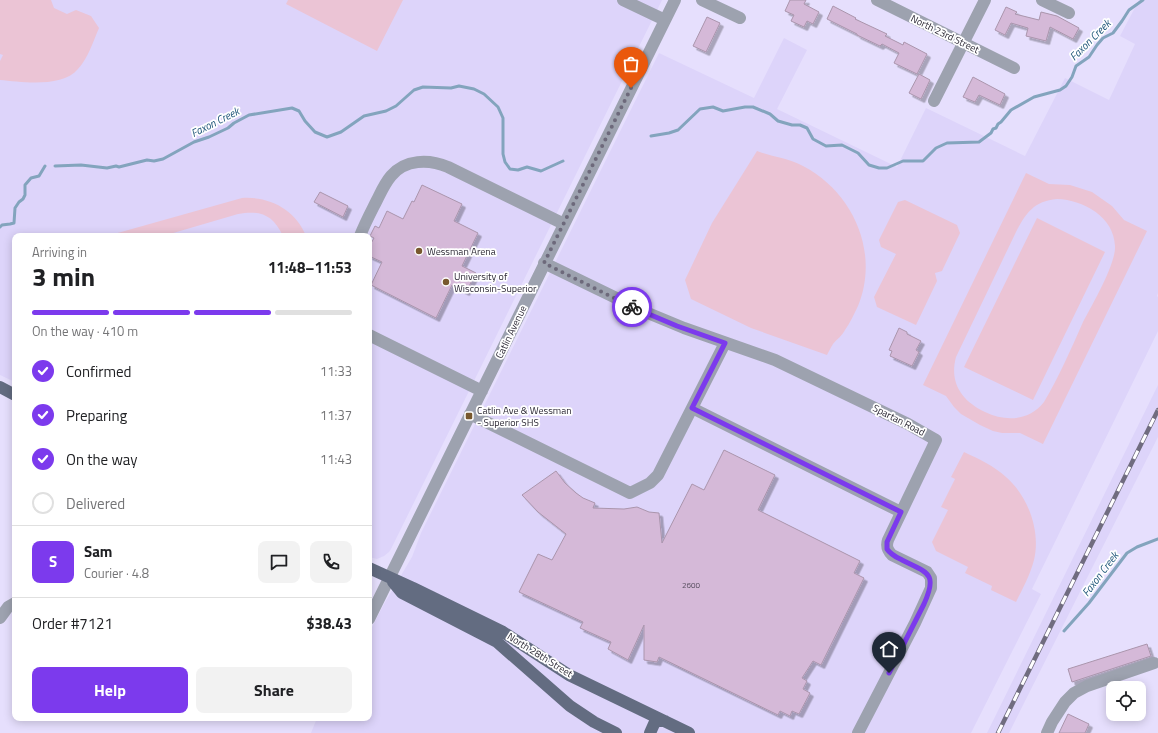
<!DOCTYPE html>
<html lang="en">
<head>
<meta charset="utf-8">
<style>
  body { margin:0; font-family:"Titillium Web",sans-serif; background:#f2f2f2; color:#202124; height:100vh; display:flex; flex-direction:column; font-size:15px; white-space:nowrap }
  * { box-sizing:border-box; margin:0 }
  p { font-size:13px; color:#757577 }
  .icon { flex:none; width:22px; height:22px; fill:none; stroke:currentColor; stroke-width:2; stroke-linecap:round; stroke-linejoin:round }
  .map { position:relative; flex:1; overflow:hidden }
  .drawer { position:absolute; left:12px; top:233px; width:360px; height:488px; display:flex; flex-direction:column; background:#fff; border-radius:8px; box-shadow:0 2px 10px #0003 }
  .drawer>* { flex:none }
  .controls { position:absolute; left:1106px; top:681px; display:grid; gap:8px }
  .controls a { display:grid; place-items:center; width:40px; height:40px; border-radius:8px; background:#fff; box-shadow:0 2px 10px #0003; font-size:20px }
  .pin { position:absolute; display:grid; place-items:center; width:34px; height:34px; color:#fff; margin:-41px -17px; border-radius:50% 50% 50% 0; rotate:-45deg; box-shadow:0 0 4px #0007 }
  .pin .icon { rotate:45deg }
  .courier { position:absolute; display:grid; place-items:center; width:40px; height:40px; margin:-20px; border:3px solid #7c3aed; border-radius:50%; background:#fff; color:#222; box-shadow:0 1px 5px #0007 }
  .head em { font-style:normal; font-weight:700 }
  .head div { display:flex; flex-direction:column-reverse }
  .head { display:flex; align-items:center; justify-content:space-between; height:68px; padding:0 20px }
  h1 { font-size:26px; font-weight:700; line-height:30px }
  .bar { display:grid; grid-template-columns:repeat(4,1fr); gap:6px 4px; align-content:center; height:48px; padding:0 20px }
  .bar i { height:5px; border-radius:3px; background:#e0e0e0 }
  .bar .on { background:#7c3aed }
  .bar p { grid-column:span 4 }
  .line { display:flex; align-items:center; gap:10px; padding:0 20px; border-top:1px solid #e0e0e0 }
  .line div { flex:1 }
  .round { display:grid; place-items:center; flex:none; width:42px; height:42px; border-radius:8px; background:#f2f2f2 }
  ol { padding:0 20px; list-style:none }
  li { display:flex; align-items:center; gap:12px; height:44px }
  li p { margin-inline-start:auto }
  li .icon { padding:4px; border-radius:50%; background:#7c3aed; color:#fff; stroke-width:4 }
  li:last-child { color:#757577 }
  li i { width:22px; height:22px; border:2px solid #e0e0e0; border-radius:50% }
  .cta { display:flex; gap:8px; margin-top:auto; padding:8px 20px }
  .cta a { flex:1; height:46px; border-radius:8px; background:#7c3aed; color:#fff; font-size:16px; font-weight:700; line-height:46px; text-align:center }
  .cta a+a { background:#f2f2f2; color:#202124 }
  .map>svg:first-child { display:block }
  .built { fill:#ddd4fa }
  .green { fill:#ebc4d5; fill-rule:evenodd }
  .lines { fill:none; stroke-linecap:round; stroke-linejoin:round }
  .stream { stroke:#83a4bd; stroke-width:3 }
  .building { fill:#d5b9d8; stroke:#aa95ac; filter:url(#shadow) }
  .minor { stroke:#9da2af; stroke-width:12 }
  .major { stroke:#636c81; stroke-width:12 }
  .rail-casing { stroke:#706c7f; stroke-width:4.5 }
  .rail { stroke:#fff; stroke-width:3; stroke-dasharray:9; stroke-linecap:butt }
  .done { stroke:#6d697b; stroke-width:4; stroke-dasharray:0 7.2 }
  .route { stroke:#7c3aed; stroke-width:5 }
  .poi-dot { fill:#78582e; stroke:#fff; stroke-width:1.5 }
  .labels { text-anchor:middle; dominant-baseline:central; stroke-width:3.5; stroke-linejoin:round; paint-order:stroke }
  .number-label { font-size:8px; fill:#564d5e }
  .street-label { font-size:10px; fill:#2c2935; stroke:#fff }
  .poi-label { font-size:10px; fill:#2c2935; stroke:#fff; text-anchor:start }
  .water-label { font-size:11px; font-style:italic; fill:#1e5579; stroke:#fff }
</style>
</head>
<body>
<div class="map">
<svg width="1158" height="733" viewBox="0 0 1158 733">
  <defs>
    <filter id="shadow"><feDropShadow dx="3.5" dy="3.5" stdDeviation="0" flood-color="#0004"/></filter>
  </defs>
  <rect width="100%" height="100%" fill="#e6dffd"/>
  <!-- built -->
  <path class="built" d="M0,0H662L391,549L389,552L384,556L377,559L369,557V236H15V382L0,375Z
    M1139,0H1158V293L1157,296L1158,297V331L1032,589L1041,594L971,733H311L317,718H369V633L384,604L412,557L421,533L659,53L754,98L784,38L807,50L777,109L897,167L926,108L1025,156L1065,78L1109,100L1135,44L1120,36Z
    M1158,385V437L1009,733H987Z"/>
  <!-- green -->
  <path class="green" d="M0,0H51L54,8L67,14L76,10L91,16L99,28C93,42 88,58 78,69C62,88 22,82 0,80V61L3,55L0,54Z
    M288,0H403L377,51L286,4Z
    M757,151C772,157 788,158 803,166C853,192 880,252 858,306C854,314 850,323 845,330C842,336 837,339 833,344C831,347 829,351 827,355L751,328L691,299L685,280L712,223Z
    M1026,173L1049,184L1070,185L1092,192L1112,206L1124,220L1147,231L1043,444L1020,433H1002L993,431L980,425L961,414L954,407L946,396L923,385ZM1057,199C1084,200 1114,217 1115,246C1116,264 1092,305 1083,322C1071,349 1059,377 1044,402C1029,421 1006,422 985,412C962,401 949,383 956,357L1016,232C1026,213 1034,201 1057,199Z
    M242,198C270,196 296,210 306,236H283C273,215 261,210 238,214L163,236H107Z
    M905,200L957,225L960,233L942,271L935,273L937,281L916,325L877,307L874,297L896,254L881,247L879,240L898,202Z
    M1037,218L1105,252L1033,400L964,367Z
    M964,452C979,459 994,466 1006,477C1028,496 1041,531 1034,560C1030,575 1023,588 1016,602L991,590L992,586L965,573L968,567L936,551L932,542L948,510L941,507L955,479L951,477Z"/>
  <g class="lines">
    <!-- stream -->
    <path class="stream" d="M651,136L669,133L678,130L700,109L713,107L723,111L745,107H753L770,114L778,121L792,125H800L807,128L813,139L826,146L842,145L858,153L869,165L879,168H887L903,161H923L936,148L947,143L979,142L991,133L993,129L996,128L998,124L1001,122L1011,110L1034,97L1060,90L1066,86L1072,77L1076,66L1089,57L1097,45L1103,38L1113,33L1122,21L1129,10L1143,0
      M55,166L81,165L107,168L116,166L119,167L147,160L154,161L163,159L194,142L209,137L228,128L234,123L249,115L292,108L299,111L305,121L315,132L327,137L341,132L364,116L386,111L396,106L414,90L423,87L451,88L459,86L474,89L484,94L498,107L503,118V154L505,162L510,169L518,170L527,167L541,171L563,161
      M0,227L2,225L10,224L14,223L15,208L19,202L23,199L25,195V185L31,178L39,176L45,166
      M1064,631L1089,603L1127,553L1137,547L1158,539"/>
  </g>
  <!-- building -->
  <path class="building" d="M790,0H806L804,4L819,12L813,24L807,21L804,27L791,21L794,15L785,11Z
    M833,6L856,18L855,19L887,34L885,36L903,45L904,42L927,54L917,74L894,63L899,53L882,44L880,46L857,35V34L827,19Z
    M1006,7L1017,12L1015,14L1039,20L1041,12L1057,16L1079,28L1073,39L1050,27L1046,41L1026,36L1028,28L1011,23L1005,35L995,30Z
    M707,17L720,23L706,52L693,46Z
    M919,74L930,80L921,99L909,93Z
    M973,77L1005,94L1000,105L979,95L975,102L963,97Z
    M422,185L462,204L454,221L478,233L462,266L476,273L466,292L452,285L436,318L371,285L382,262L369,256V247L374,238L370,236L375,226L379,228L387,211L403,219L412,201L414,202Z
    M320,192L348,206L343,217L314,202Z
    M899,328L907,332V334L921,341L916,350L919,352L912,366L890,356L892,351L889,350Z
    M724,450L775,475L758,510L860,561L854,573L864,578L821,665L813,661L802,678L807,681L803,689L810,693L799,714L792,711L790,716L780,711L778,715L659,657L657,662L644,660V625L628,660L608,649L611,642L580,628L583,622L519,592L538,554L552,560L566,534L538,512L522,495L556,471L565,483L576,493L583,498L595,503L593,508L624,509L637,507L649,512L659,513L662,543L692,484L704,490Z
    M1147,644L1151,656L1072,682L1068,669Z
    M1068,714L1089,724L1085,733H1059Z"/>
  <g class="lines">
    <!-- minor -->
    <path class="minor" d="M623,0L665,20
      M702,0L740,18
      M877,0L1014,68
      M1042,0L1069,13
      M934,101L985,0
      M360,236C365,223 371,212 377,200C381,192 385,183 391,176C405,159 429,159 448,167L564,224
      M544,263L643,311L684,328L775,360L908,424L936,440L888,540C886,546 887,550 892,555L927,572L931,578V588L915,623L858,733
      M369,335L482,391
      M692,408L901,512
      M470,414L630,493L650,483L658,475L725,343
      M0,618L8,607L15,603
      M369,619L675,0
      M1047,733L1052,722L1065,702L1074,693L1087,686L1154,663"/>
    <!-- major -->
    <path class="major" d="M0,387L15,395
      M369,568L413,588L503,632L569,675L689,733
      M393,582L402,593L497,642L570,706L594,722L616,733
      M650,733L654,724L657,721H665"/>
    <!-- rail casing -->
    <g class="rail-casing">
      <path id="rail" d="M998,733L1158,410"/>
    </g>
    <!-- rail -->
    <use href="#rail" class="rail"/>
  </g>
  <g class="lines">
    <!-- done -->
    <path class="done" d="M631,88L544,263L632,307"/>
    <!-- route -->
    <path class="route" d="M632,307L677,326L725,343L692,408L901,512L887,542V549C891,555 896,557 902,560C928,573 938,573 924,604L889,673"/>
  </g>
  <!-- markers -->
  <g class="poi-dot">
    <circle cx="419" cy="251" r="4"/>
    <circle cx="446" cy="282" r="4"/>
    <rect x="465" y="412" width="8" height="8" rx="2"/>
  </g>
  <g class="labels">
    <!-- number labels -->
    <g class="number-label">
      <text x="691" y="585">2600</text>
    </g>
    <!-- street labels -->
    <g class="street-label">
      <text transform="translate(945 34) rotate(26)">North 23rd Street</text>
      <text transform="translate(511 332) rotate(-64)">Catlin Avenue</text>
      <text transform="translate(899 420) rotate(27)">Spartan Road</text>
      <text transform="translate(540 655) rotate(32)">North 28th Street</text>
    </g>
    <!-- poi labels -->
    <g class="poi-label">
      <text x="427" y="251">Wessman Arena</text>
      <text x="454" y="276">University of<tspan x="454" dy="12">Wisconsin-Superior</tspan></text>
      <text x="477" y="410">Catlin Ave &amp; Wessman<tspan x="477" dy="12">- Superior SHS</tspan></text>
    </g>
    <!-- water labels -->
    <g class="water-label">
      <text transform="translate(1090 40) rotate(-45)">Faxon Creek</text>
      <text transform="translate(215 122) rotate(-27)">Faxon Creek</text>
      <text transform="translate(1100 574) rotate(-53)">Faxon Creek</text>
    </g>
  </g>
</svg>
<div class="controls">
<a><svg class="icon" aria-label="locate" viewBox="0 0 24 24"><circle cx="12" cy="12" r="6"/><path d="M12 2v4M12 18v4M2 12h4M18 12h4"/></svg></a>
</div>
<div class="pin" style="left:631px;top:88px;background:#ea580c"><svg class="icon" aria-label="bag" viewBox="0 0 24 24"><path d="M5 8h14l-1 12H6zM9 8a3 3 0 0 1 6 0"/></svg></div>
<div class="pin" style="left:889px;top:673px;background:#1f2937"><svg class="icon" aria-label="home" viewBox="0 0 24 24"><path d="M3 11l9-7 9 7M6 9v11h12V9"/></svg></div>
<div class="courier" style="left:632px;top:307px"><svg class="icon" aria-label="bike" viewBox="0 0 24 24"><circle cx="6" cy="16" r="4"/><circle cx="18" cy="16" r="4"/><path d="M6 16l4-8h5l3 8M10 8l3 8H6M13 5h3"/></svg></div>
<section class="drawer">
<div class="head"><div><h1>3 min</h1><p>Arriving in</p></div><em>11:48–11:53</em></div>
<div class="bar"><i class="on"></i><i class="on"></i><i class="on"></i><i></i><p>On the way · 410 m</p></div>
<ol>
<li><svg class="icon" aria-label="check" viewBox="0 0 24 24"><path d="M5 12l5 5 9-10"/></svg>Confirmed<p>11:33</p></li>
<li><svg class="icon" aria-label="check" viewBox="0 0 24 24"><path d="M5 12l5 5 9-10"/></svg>Preparing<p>11:37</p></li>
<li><svg class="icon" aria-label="check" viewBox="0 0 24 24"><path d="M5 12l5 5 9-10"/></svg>On the way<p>11:43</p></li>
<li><i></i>Delivered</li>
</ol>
<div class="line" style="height:72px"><b class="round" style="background:#7c3aed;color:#fff">S</b><div><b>Sam</b><p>Courier · 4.8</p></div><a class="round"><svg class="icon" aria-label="chat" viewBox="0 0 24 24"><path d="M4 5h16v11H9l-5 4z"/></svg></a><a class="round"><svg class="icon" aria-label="phone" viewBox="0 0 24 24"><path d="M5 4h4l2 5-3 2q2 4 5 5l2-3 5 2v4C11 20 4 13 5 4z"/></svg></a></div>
<div class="line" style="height:52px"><div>Order #7121</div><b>$38.43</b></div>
<div class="cta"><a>Help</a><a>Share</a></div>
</section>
</div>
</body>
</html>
